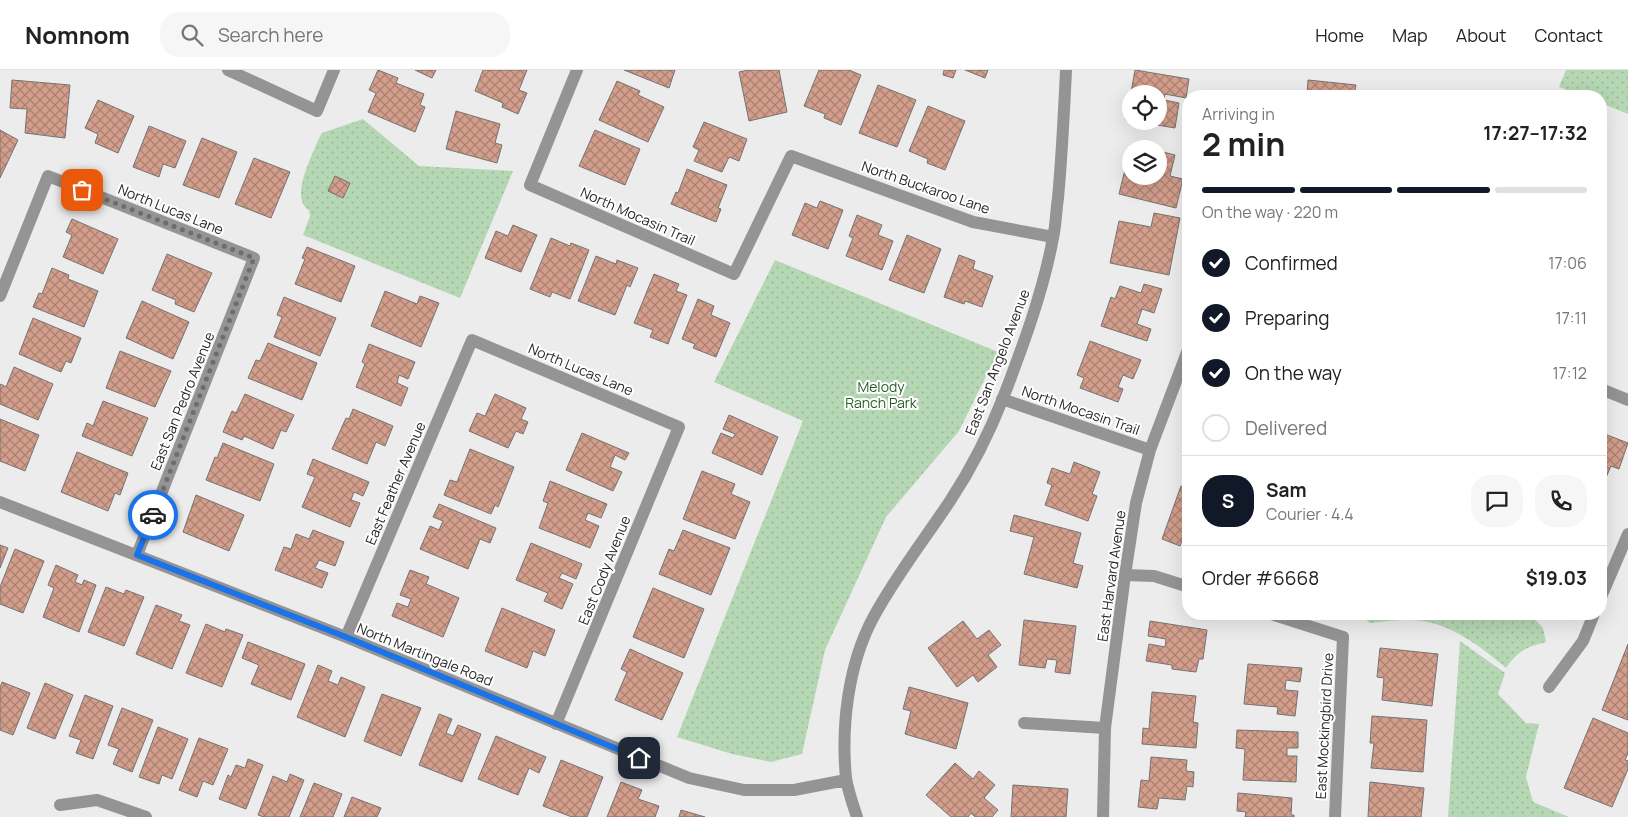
<!DOCTYPE html>
<html lang="en">
<head>
<meta charset="utf-8">
<style>
  body { margin:0; font-family:Manrope,sans-serif; background:#f6f6f6; color:#222; height:100vh; display:flex; flex-direction:column; font-size:19px; white-space:nowrap }
  * { box-sizing:border-box; margin:0 }
  p { font-size:16px; color:#767676 }
  .icon { flex:none; width:28px; height:28px; fill:none; stroke:currentColor; stroke-width:2; stroke-linecap:round; stroke-linejoin:round }
  .map { position:relative; flex:1; overflow:hidden }
  .details { position:absolute; left:1182px; top:20px; width:425px; height:530px; display:flex; flex-direction:column; background:#fff; border-radius:20px; box-shadow:0 5px 20px #0002 }
  .details>* { flex:none }
  .tools { position:absolute; left:1122px; top:15px; display:grid; gap:10px }
  .tools a { display:grid; place-items:center; width:45px; height:45px; border-radius:50%; background:#fff; box-shadow:0 5px 20px #0002; font-size:25px }
  .pin { position:absolute; display:grid; place-items:center; width:42px; height:42px; color:#fff; margin:-21px; border-radius:10px; box-shadow:0 2px 8px #0006 }
  .courier { position:absolute; display:grid; place-items:center; width:50px; height:50px; margin:-25px; border:4px solid #1a73e8; border-radius:50%; background:#fff; color:#222; box-shadow:0 1px 6px #0007 }
  .summary em { font-style:normal; font-weight:700 }
  .summary div { display:flex; flex-direction:column-reverse }
  .summary { display:flex; align-items:center; justify-content:space-between; height:85px; padding:0 20px }
  h1 { font-size:32px; font-weight:700; line-height:38px }
  .bar { display:grid; grid-template-columns:repeat(4,1fr); gap:8px 5px; align-content:center; height:60px; padding:0 20px }
  .bar i { height:6px; border-radius:4px; background:#e0e0e0 }
  .bar .selected { background:#111827 }
  .bar p { grid-column:span 4 }
  .line { display:flex; align-items:center; gap:12px; padding:0 20px; border-top:1px solid #e0e0e0 }
  .line div { flex:1 }
  .round { display:grid; place-items:center; flex:none; width:52px; height:52px; border-radius:20px; background:#f6f6f6 }
  ol { padding:0 20px; list-style:none }
  li { display:flex; align-items:center; gap:15px; height:55px }
  li p { margin-inline-start:auto }
  li .icon { padding:5px; border-radius:50%; background:#111827; color:#fff; stroke-width:4 }
  li:last-child { color:#767676 }
  li i { width:28px; height:28px; border:2px solid #e0e0e0; border-radius:50% }
  header { display:flex; align-items:center; gap:30px; box-sizing:border-box; height:70px; padding:0 25px; background:#fff; border-bottom:1px solid #e0e0e0 }
  header strong { font-size:24px }
  nav { display:flex; gap:28px; margin-inline-start:auto; font-size:18px }
  .search { width:350px; height:45px; background:#f6f6f6; display:flex; align-items:center; gap:12px; box-sizing:border-box; padding:0 18px; border-radius:20px; color:#767676; font-size:19px }
  .map>svg:first-child { display:block }
  .park { fill:url(#park-dots) }
  .building { fill:url(#building-cross-hatch); stroke:#757373 }
  .lines { fill:none; stroke-linecap:round; stroke-linejoin:round }
  .minor { stroke:#959494; stroke-width:12 }
  .done { stroke:#6c6d6d; stroke-width:5; stroke-dasharray:0 9 }
  .route { stroke:#1a73e8; stroke-width:6 }
  .labels { text-anchor:middle; dominant-baseline:central; stroke-width:4; stroke-linejoin:round; paint-order:stroke }
  .street-label { font-size:14px; fill:#272828; stroke:#fff }
  .park-label { font-size:14px; fill:#275b27; stroke:#fff }
</style>
</head>
<body>
<header>
<strong>Nomnom</strong>
<div class="search"><svg class="icon" aria-label="search" viewBox="0 0 24 24"><circle cx="10" cy="10" r="6"/><path d="M15 15l6 6"/></svg>Search here</div>
<nav><a>Home</a><a>Map</a><a>About</a><a>Contact</a></nav>
</header>
<div class="map">
<svg width="1628" height="747" viewBox="0 0 1628 747">
  <defs>
    <pattern id="park-dots" width="8" height="8" patternUnits="userSpaceOnUse" patternTransform="scale(1.25)"><rect width="8" height="8" fill="#b5d7b3"/><path d="M2 2h.1M6 6h.1" fill="none" stroke="#9cb99a" stroke-width="1.8" stroke-linecap="round"/></pattern>
    <pattern id="building-cross-hatch" width="8" height="8" patternUnits="userSpaceOnUse" patternTransform="scale(1.25)"><rect width="8" height="8" fill="#d39e8b"/><path d="M0 0l8 8M0 8l8-8" fill="none" stroke="#ab8172"/></pattern>
  </defs>
  <rect width="100%" height="100%" fill="#ececed"/>
  <!-- park -->
  <path class="park" d="M1566,0H1628V44L1601,33V26H1583L1559,17Z
    M363,49L419,96L513,101L460,228L303,165L310,146L309,140C289,128 312,87 318,70L322,63Z
    M775,190L998,282L959,361L886,447L825,580L802,684L771,692L732,684L677,667L803,351L714,312Z
    M1359,544H1530L1543,558L1546,572C1526,577 1518,581 1506,598C1480,576 1448,551 1412,550C1398,549 1383,552 1370,553Z
    M1460,571L1505,603L1498,624L1526,653L1539,654L1526,707L1533,732L1569,747H1448Z"/>
  <!-- building -->
  <path class="building" d="M378,0L398,8L396,13L424,24L420,35L425,37L415,62L368,42L376,23L369,20Z
    M415,0H436L432,8Z
    M483,0H527L519,20L527,23L518,44L502,37L503,33L475,21Z
    M624,0H675L669,18Z
    M749,0H779L787,42L749,51L739,2Z
    M819,0H849L861,5L841,55L824,48L825,44L804,36Z
    M944,0H956L953,8L943,5Z
    M965,0H988L985,8Z
    M1135,0L1189,9L1186,28L1165,24L1164,30L1179,33L1175,58L1133,51H1159V24H1131V51L1126,50Z
    M12,10L70,15L65,68L25,63L27,39L10,38Z
    M1308,10L1356,15L1354,26H1313L1307,25Z
    M617,11L640,21L638,25L664,37L648,72L599,50Z
    M878,15L916,30L897,77L859,63Z
    M98,30L134,46L118,83L95,73L98,64L85,58Z
    M928,36L965,51L945,100L927,93L928,89L909,81Z
    M456,41L500,54L495,73L502,75L497,93L446,79Z
    M704,52L747,69L739,91L729,87L722,102L694,91L699,80L693,77Z
    M149,56L186,71L175,98L163,94L159,107L133,97Z
    M0,60L18,70L0,108Z
    M595,60L640,79L625,115L579,96Z
    M202,68L237,82L219,128L183,115Z
    M1131,75L1148,79H1131V106H1159V81L1175,85L1170,106L1183,109L1176,138L1119,124Z
    M254,88L290,102L271,148L235,134Z
    M687,99L727,115L718,138L721,139L716,152L671,134L676,122L678,123Z
    M335,106L350,113L343,128L328,121Z
    M820,131L843,140L828,179L792,165L805,133L817,138Z
    M1154,143L1180,148L1169,205L1110,193L1119,151L1151,157Z
    M857,145L882,155L878,165L893,171L882,200L846,186L853,168L849,166Z
    M72,149L118,169L103,204L63,187L72,165L66,162Z
    M513,155L537,165L521,202L485,188L496,161L508,166Z
    M907,165L941,179L924,223L889,210Z
    M551,168L570,176L571,173L589,180L570,229L552,222L550,227L530,219Z
    M307,177L355,196L341,232L295,214L305,189L302,188Z
    M167,184L212,203L194,242L175,234L176,230L152,220Z
    M959,185L975,191L973,199L993,206L982,237L965,231L964,234L944,227Z
    M596,186L616,194L617,190L638,198L630,217L627,215L615,245L578,231Z
    M52,198L69,205L68,209L98,221L84,257L33,237L39,223L42,224Z
    M654,204L679,214L676,221L687,225L668,274L650,267L653,260L634,253Z
    M1144,214L1162,219L1154,243L1142,239L1137,254L1151,259L1147,271L1101,256L1111,227L1115,229L1120,216L1141,223Z
    M385,221L417,234L420,226L439,233L421,277L371,256Z
    M284,227L336,248L320,286L274,267L282,247L277,245Z
    M698,229L714,236L711,245L730,253L716,287L693,278L695,274L682,269Z
    M142,231L189,252L173,289L126,268Z
    M33,248L81,268L71,293L66,291L61,302L19,284Z
    M1090,271L1141,290L1133,309L1123,305L1118,317L1123,319L1118,332L1080,318L1084,308L1077,305Z
    M268,273L317,293L302,330L248,308L256,290L260,291Z
    M369,274L415,292L408,309L399,305L397,313L408,318L401,336L356,317L365,294L362,292Z
    M120,281L171,301L155,337L106,318Z
    M14,297L53,314L38,350L0,334V316L1,314L6,317Z
    M245,324L294,345L286,362L281,360L273,379L244,366L242,370L223,362L232,341L236,343Z
    M495,324L526,338L521,349L528,352L523,364L516,361L508,378L469,361L477,343L485,346Z
    M103,331L148,348L132,386L82,366L87,353L93,356Z
    M353,339L393,356L385,376L376,372L367,394L332,379L346,348L349,349Z
    M729,345L778,367L762,405L712,383L721,363L733,368L735,364L723,359Z
    M0,349L39,365L25,401L0,391Z
    M582,363L629,383L625,390L615,385L610,397L622,402L613,421L566,400Z
    M1602,363L1628,373L1619,399L1611,396L1602,417Z
    M223,373L274,394L260,431L206,410L215,387L217,388Z
    M470,379L514,397L498,437L495,435L491,444L444,425L450,410L457,412Z
    M77,382L128,403L120,425L115,423L108,441L61,422Z
    M313,389L369,412L363,426L354,422L351,430L360,433L350,457L302,437L315,407L307,404Z
    M1074,392L1100,402L1092,424L1097,426L1088,451L1045,435L1052,415L1047,413L1052,398L1070,404Z
    M702,401L735,414L731,424L750,432L735,469L683,449Z
    M550,411L607,434L601,448L588,443L585,450L599,456L590,478L539,458L548,433L543,431Z
    M1181,416L1189,419V469L1183,467L1180,476L1162,469Z
    M196,425L244,445L229,481L183,462Z
    M439,434L496,458L490,473L480,469L468,499L420,479L430,456L439,460L443,451L433,447Z
    M1014,445L1081,463L1073,493L1083,496L1077,518L1024,504L1034,467L1010,461Z
    M313,460L344,472L335,496L319,490L315,498L328,503L322,518L275,500L284,477L291,479L296,464L309,469Z
    M683,460L730,478L711,525L659,504L669,479L674,481Z
    M531,473L582,494L576,509L562,503L559,508L573,514L562,539L544,531L548,523L516,510Z
    M0,475L8,478L0,498Z
    M15,479L44,491L23,543L0,534V517Z
    M56,495L78,505L75,512L82,515L84,510L96,515L79,562L43,547L54,518L48,515Z
    M410,500L429,507L426,514L459,528L443,567L392,546L397,533L408,537L411,529L400,525Z
    M106,517L124,524L126,520L144,527L124,576L88,562Z
    M653,518L704,539L684,588L633,567Z
    M156,535L182,545L179,551L190,555L172,599L136,584Z
    M502,538L555,560L545,586L533,581L527,598L485,581Z
    M1024,550L1076,556L1070,604L1055,602L1057,590L1047,589L1045,598L1019,595Z
    M963,551L977,569L989,560L1001,575L988,585L997,597L978,612L973,605L957,617L928,578Z
    M1150,551L1207,560L1203,589H1199L1196,602L1172,599V595L1146,591L1149,574L1165,577L1166,569L1148,566Z
    M206,554L225,562L226,559L243,565L222,617L186,603Z
    M248,572L305,594L291,630L251,614L259,595L242,588Z
    M1628,574V650L1602,640Z
    M1380,578L1438,584L1432,636L1382,630L1384,608L1377,607Z
    M630,579L683,603L662,650L615,630L627,602L621,599Z
    M1248,594L1302,598L1300,612L1286,610L1285,620L1298,621L1295,646L1277,644L1278,637L1244,634Z
    M318,595L332,601L328,611L338,615L341,607L365,617L345,667L297,647Z
    M2,612L30,623L13,665L0,660V618Z
    M45,613L73,625L55,669L27,658Z
    M909,617L968,633L956,679L905,664L911,641L903,639Z
    M1152,622L1196,626L1193,652L1198,653L1196,678L1142,674L1143,658L1149,659Z
    M382,624L421,638L401,686L364,671Z
    M85,625L113,636L93,689L76,683L81,670L69,666Z
    M122,638L153,650L132,702L113,694L119,679L108,675Z
    M439,644L452,649L446,663L453,666L458,655L481,664L462,712L419,695Z
    M1372,646L1427,650L1423,702L1371,698L1374,673H1370Z
    M1593,648L1628,663V683L1625,690L1628,691V699L1612,737L1564,718Z
    M158,657L188,669L172,709L162,705L159,714L139,707Z
    M1237,660L1298,662V678H1287V686H1297L1296,712L1243,710L1245,679L1236,678Z
    M496,666L546,687L539,703L529,698L518,725L478,709Z
    M199,668L228,679L213,715L203,711L197,727L179,720Z
    M1151,687L1187,690L1186,701L1194,702L1193,717L1187,716L1185,730L1159,728L1157,739L1138,737L1141,710L1149,711Z
    M248,689L263,695L246,739L219,729L228,705L231,707L236,695L245,698Z
    M561,690L603,707L587,747H572L543,736Z
    M955,693L973,709L979,701L995,715L984,728L998,740L992,747H975L971,743L968,747H951L926,725Z
    M290,704L304,710L289,747H264L258,745L273,706L287,712Z
    M621,712L642,720L638,729L659,736L655,747H607Z
    M1370,712L1424,718L1421,747H1368Z
    M314,713L342,724L333,747H300Z
    M1013,715L1068,719L1066,747H1011Z
    M1238,723L1292,728L1291,745H1294V747H1245L1246,742L1237,741Z
    M352,727L381,738L377,747H344Z
    M681,740L705,747H679Z"/>
  <g class="lines">
    <!-- minor -->
    <path class="minor" d="M228,0L317,41L334,0
      M577,0L530,115L734,204L791,86L973,152L1053,167
      M0,226L48,106L254,188L137,485
      M1601,319L1628,330
      M1002,329L1150,380
      M0,432L346,567L689,708L744,720H794L846,710
      M1125,505L1154,506L1189,517
      M1601,527L1628,464
      M1271,544L1343,567L1335,747
      M346,567L472,270L679,357L556,654
      M1549,617L1583,571L1594,544
      M1024,653L1105,658
      M60,735L97,730L146,747
      M857,747C853,735 848,721 846,708C841,656 848,595 873,548C895,507 924,470 950,431C971,399 989,364 1003,328C1023,276 1043,222 1053,168C1056,155 1056,141 1058,128C1062,85 1064,43 1066,0
      M1103,747L1105,658L1125,505L1136,433L1150,380L1189,277"/>
  </g>
  <g class="lines">
    <!-- done -->
    <path class="done" d="M82,120L254,188L153,445"/>
    <!-- route -->
    <path class="route" d="M153,445L137,485L346,567L639,688"/>
  </g>
  <g class="labels">
    <!-- street labels -->
    <g class="street-label">
      <text transform="translate(926 117) rotate(19)">North Buckaroo Lane</text>
      <text transform="translate(171 139) rotate(22)">North Lucas Lane</text>
      <text transform="translate(638 146) rotate(24)">North Mocasin Trail</text>
      <text transform="translate(997 292) rotate(-69)">East San Angelo Avenue</text>
      <text transform="translate(581 299) rotate(23)">North Lucas Lane</text>
      <text transform="translate(182 331) rotate(-68)">East San Pedro Avenue</text>
      <text transform="translate(1081 340) rotate(19)">North Mocasin Trail</text>
      <text transform="translate(395 413) rotate(-67)">East Feather Avenue</text>
      <text transform="translate(604 500) rotate(-68)">East Cody Avenue</text>
      <text transform="translate(1111 506) rotate(-82)">East Harvard Avenue</text>
      <text transform="translate(425 584) rotate(22)">North Martingale Road</text>
      <text transform="translate(1324 656) rotate(-87)">East Mockingbird Drive</text>
    </g>
    <!-- park labels -->
    <g class="park-label">
      <text x="881" y="316">Melody<tspan x="881" dy="16">Ranch Park</tspan></text>
    </g>
  </g>
</svg>
<div class="tools">
<a><svg class="icon" aria-label="locate" viewBox="0 0 24 24"><circle cx="12" cy="12" r="6"/><path d="M12 2v4M12 18v4M2 12h4M18 12h4"/></svg></a>
<a><svg class="icon" aria-label="layers" viewBox="0 0 24 24"><path d="M12 4l9 5-9 5-9-5zM3 14l9 5 9-5"/></svg></a>
</div>
<div class="pin" style="left:82px;top:120px;background:#ea580c"><svg class="icon" aria-label="bag" viewBox="0 0 24 24"><path d="M5 8h14l-1 12H6zM9 8a3 3 0 0 1 6 0"/></svg></div>
<div class="pin" style="left:639px;top:688px;background:#1f2937"><svg class="icon" aria-label="home" viewBox="0 0 24 24"><path d="M3 11l9-7 9 7M6 9v11h12V9"/></svg></div>
<div class="courier" style="left:153px;top:445px"><svg class="icon" aria-label="car" viewBox="0 0 24 24"><path d="M5 17H2v-5l4-1 3-4h7l3 4 3 1v5h-3M9 17h6M6 11h13"/><circle cx="7" cy="17" r="2"/><circle cx="17" cy="17" r="2"/></svg></div>
<section class="details">
<div class="summary"><div><h1>2 min</h1><p>Arriving in</p></div><em>17:27–17:32</em></div>
<div class="bar"><i class="selected"></i><i class="selected"></i><i class="selected"></i><i></i><p>On the way · 220 m</p></div>
<ol>
<li><svg class="icon" aria-label="check" viewBox="0 0 24 24"><path d="M5 12l5 5 9-10"/></svg>Confirmed<p>17:06</p></li>
<li><svg class="icon" aria-label="check" viewBox="0 0 24 24"><path d="M5 12l5 5 9-10"/></svg>Preparing<p>17:11</p></li>
<li><svg class="icon" aria-label="check" viewBox="0 0 24 24"><path d="M5 12l5 5 9-10"/></svg>On the way<p>17:12</p></li>
<li><i></i>Delivered</li>
</ol>
<div class="line" style="height:90px"><b class="round" style="background:#111827;color:#fff">S</b><div><b>Sam</b><p>Courier · 4.4</p></div><a class="round"><svg class="icon" aria-label="chat" viewBox="0 0 24 24"><path d="M4 5h16v11H9l-5 4z"/></svg></a><a class="round"><svg class="icon" aria-label="phone" viewBox="0 0 24 24"><path d="M5 4h4l2 5-3 2q2 4 5 5l2-3 5 2v4C11 20 4 13 5 4z"/></svg></a></div>
<div class="line" style="height:65px"><div>Order #6668</div><b>$19.03</b></div>
</section>
</div>
</body>
</html>
